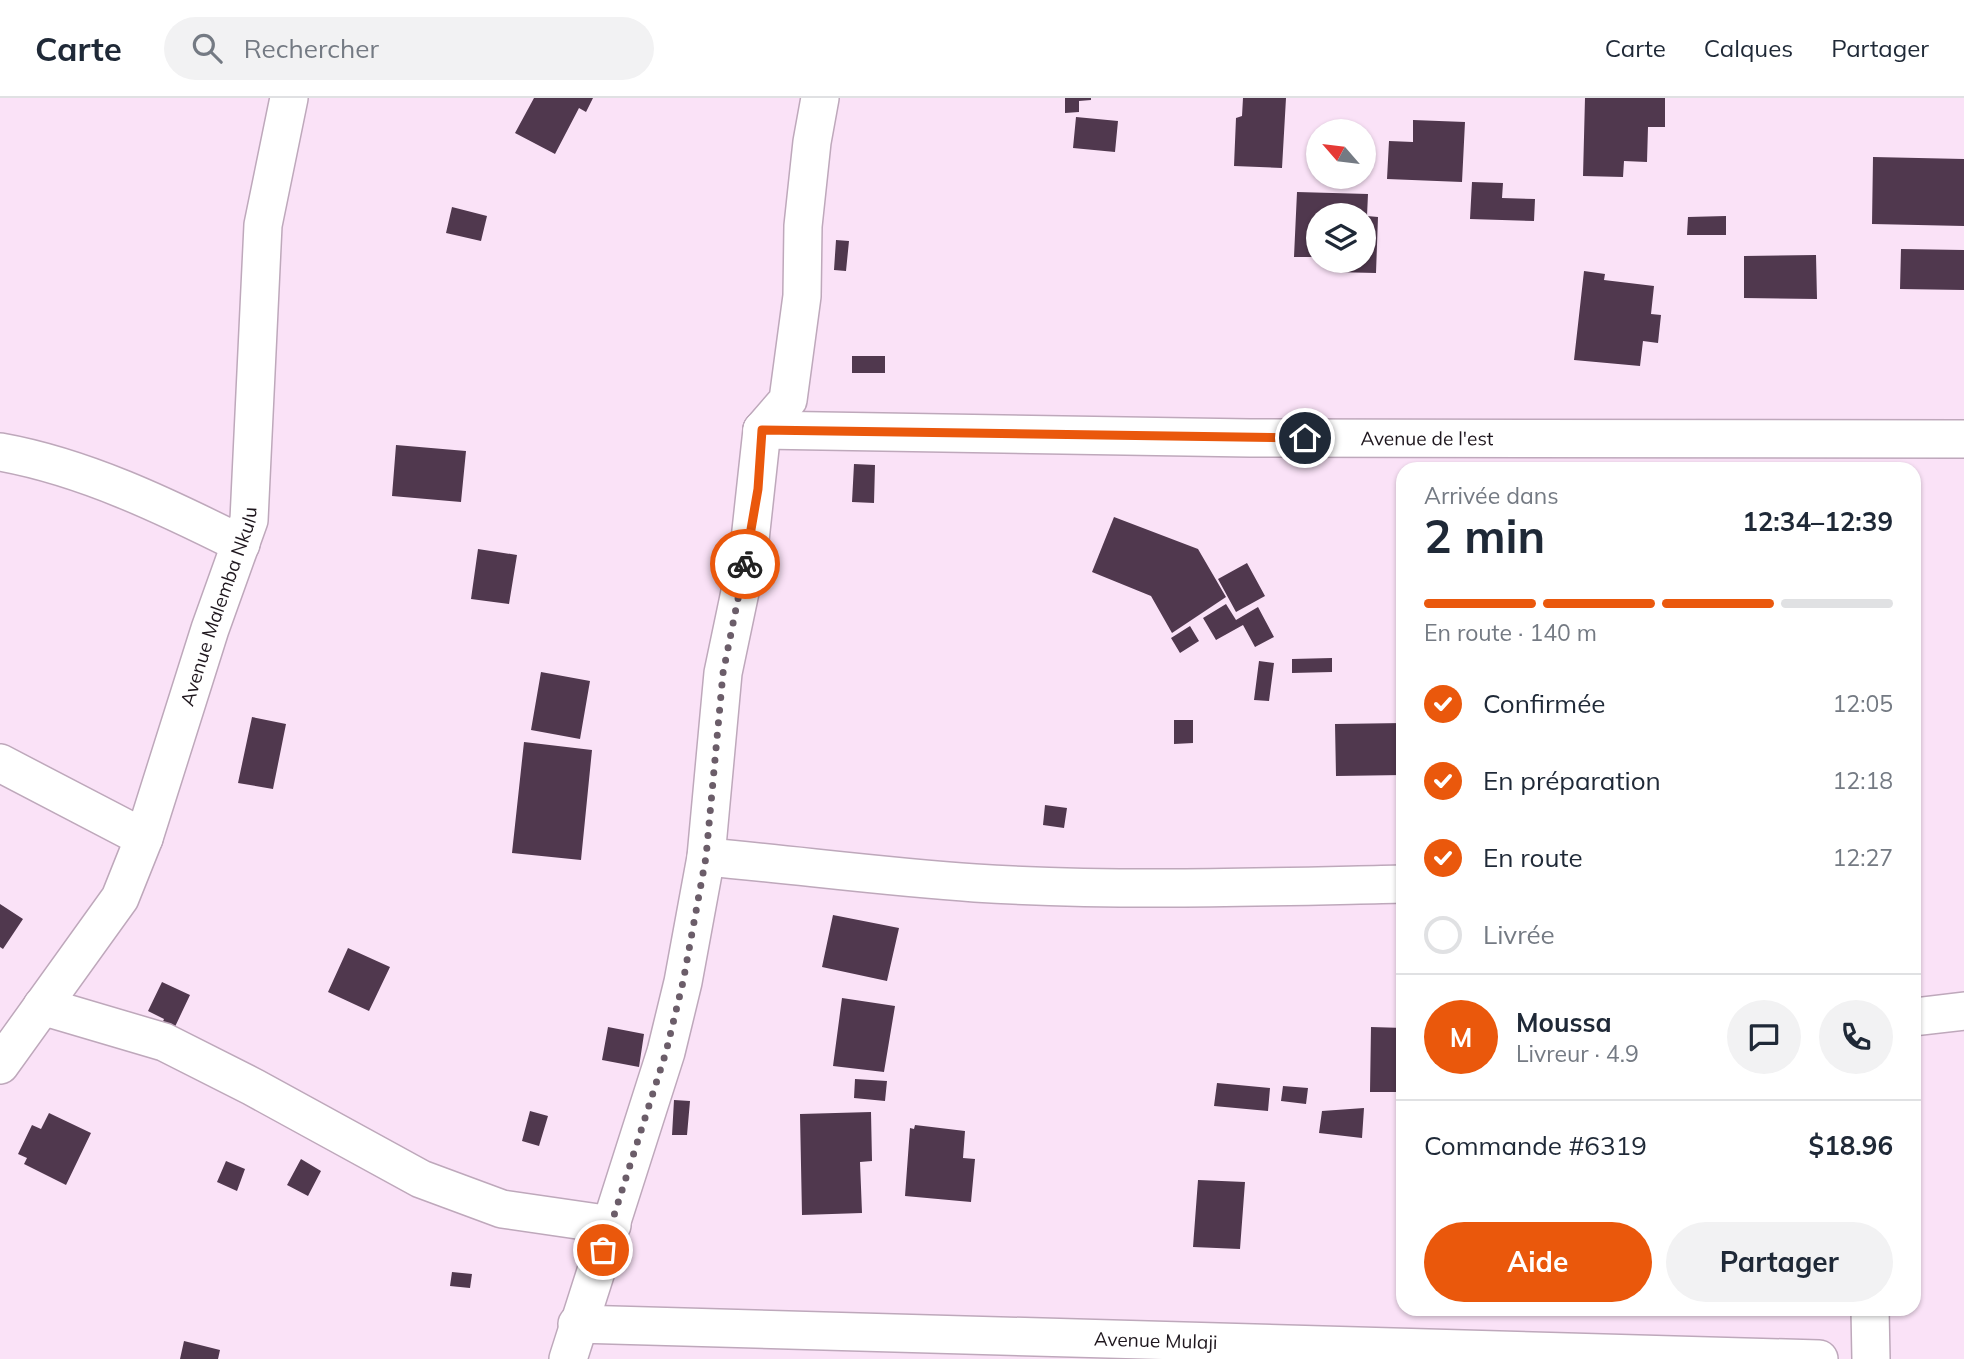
<!DOCTYPE html>
<html lang="fr">
<head>
<meta charset="utf-8">
<style>
  body { margin:0; font-family:Mulish,sans-serif; background:#f2f2f3; color:#1f2937; height:100vh; display:flex; flex-direction:column; font-size:26px; white-space:nowrap }
  * { box-sizing:border-box; margin:0 }
  p { font-size:23px; color:#747a83 }
  .icon { flex:none; width:38px; height:38px; fill:none; stroke:currentColor; stroke-width:2; stroke-linecap:round; stroke-linejoin:round }
  .map { position:relative; flex:1; overflow:hidden }
  .drawer { position:absolute; left:1396px; top:364px; width:525px; height:854px; display:flex; flex-direction:column; background:#fff; border-radius:21px; box-shadow:0 2px 5px #0004 }
  .drawer>* { flex:none }
  .needle { width:46px; rotate:298deg }
  .buttons { position:absolute; left:1306px; top:21px; display:grid; gap:14px }
  .buttons a { display:grid; place-items:center; width:70px; height:70px; border-radius:50%; background:#fff; box-shadow:0 2px 5px #0004; font-size:35px }
  .pin { position:absolute; display:grid; place-items:center; width:60px; height:60px; color:#fff; margin:-30px; border:4px solid #fff; border-radius:50%; box-shadow:0 2px 7px #0007 }
  .courier { position:absolute; display:grid; place-items:center; width:70px; height:70px; margin:-35px; border:5px solid #ea580c; border-radius:50%; background:#fff; color:#222; box-shadow:0 2px 9px #0007 }
  .overview em { font-style:normal; font-weight:700 }
  .overview div { display:flex; flex-direction:column-reverse }
  .overview { display:flex; align-items:center; justify-content:space-between; height:119px; padding:0 28px }
  h1 { font-size:46px; font-weight:700; line-height:52px }
  .bar { display:grid; grid-template-columns:repeat(4,1fr); gap:10px 7px; align-content:center; height:84px; padding:0 28px }
  .bar i { height:9px; border-radius:5px; background:#e0e1e3 }
  .bar .on { background:#ea580c }
  .bar p { grid-column:span 4 }
  .line { display:flex; align-items:center; gap:18px; padding:0 28px; border-top:2px solid #e0e1e3 }
  .line div { flex:1 }
  .round { display:grid; place-items:center; flex:none; width:74px; height:74px; border-radius:37px; background:#f2f2f3 }
  ol { padding:0 28px; list-style:none }
  li { display:flex; align-items:center; gap:21px; height:77px }
  li p { margin-inline-start:auto }
  li .icon { padding:7px; border-radius:50%; background:#ea580c; color:#fff; stroke-width:4 }
  li:last-child { color:#747a83 }
  li i { width:38px; height:38px; border:4px solid #e0e1e3; border-radius:50% }
  .action { display:flex; gap:14px; margin-top:auto; padding:14px 28px }
  .action a { flex:1; height:80px; border-radius:42px; background:#ea580c; color:#fff; font-size:28px; font-weight:700; line-height:80px; text-align:center }
  .action a+a { background:#f2f2f3; color:#1f2937 }
  header { display:flex; align-items:center; gap:42px; box-sizing:border-box; height:98px; padding:0 35px; background:#fff; border-bottom:2px solid #e0e1e3 }
  header strong { font-size:33px }
  nav { display:flex; gap:38px; margin-inline-start:auto; font-size:24px }
  .search { width:490px; height:63px; background:#f2f2f3; display:flex; align-items:center; gap:18px; box-sizing:border-box; padding:0 24px; border-radius:38px; color:#747a83; font-size:26px }
  .map>svg:first-child { display:block }
  .building { fill:#50384e }
  .lines { fill:none; stroke-linecap:round; stroke-linejoin:round }
  .street-casing { stroke:#bea8bb; stroke-width:40 }
  .street { stroke:#fff; stroke-width:37 }
  .done { stroke:#6b5d69; stroke-width:7; stroke-dasharray:0 12.6 }
  .route { stroke:#ea580c; stroke-width:9 }
  .labels { text-anchor:middle; dominant-baseline:central; stroke-width:7; stroke-linejoin:round; paint-order:stroke }
  .street-label { font-size:19px; fill:#1e161d; stroke:#fff }
</style>
</head>
<body>
<header>
<strong>Carte</strong>
<div class="search"><svg class="icon" aria-label="search" viewBox="0 0 24 24"><circle cx="10" cy="10" r="6"/><path d="M15 15l6 6"/></svg>Rechercher</div>
<nav><a>Carte</a><a>Calques</a><a>Partager</a></nav>
</header>
<div class="map">
<svg width="1964" height="1261" viewBox="0 0 1964 1261">
  <rect width="100%" height="100%" fill="#fae2f7"/>
  <!-- building -->
  <path class="building" d="M534,0H593L586,14L579,10L555,56L515,35Z
    M1065,0H1091V2L1079,3V14L1065,15Z
    M1243,0H1286L1282,70L1234,68L1236,20L1242,18Z
    M1585,0H1665V29H1648L1647,64L1624,63L1623,79L1583,78Z
    M1076,19L1118,23L1115,54L1073,50Z
    M1413,22L1465,24L1462,84L1387,81L1389,43L1413,44Z
    M1873,59L1964,61V128L1872,126Z
    M1472,84L1503,85L1502,100L1535,101L1534,123L1470,121Z
    M1297,94L1368,96L1367,118L1378,119L1376,175L1334,174L1335,163H1363V117H1318V159H1294Z
    M452,109L487,118L481,143L446,135Z
    M1726,118V137H1687L1688,119Z
    M836,142L849,143L846,173L834,172Z
    M1901,151L1964,152V192L1900,191Z
    M1816,157L1817,201L1744,200V158Z
    M1584,173L1605,176L1604,182L1654,188L1651,216L1661,217L1658,245L1643,243L1640,268L1574,262Z
    M852,258H885V275H852Z
    M396,347L466,353L461,404L392,398Z
    M854,366L875,367L874,405L852,404Z
    M1114,419L1198,451L1226,499L1172,535L1151,498L1092,474Z
    M478,451L517,457L509,506L471,501Z
    M1247,465L1265,498L1236,514L1218,481Z
    M1226,506L1236,522L1258,509L1274,539L1255,549L1243,527L1216,542L1203,520Z
    M1190,528L1199,543L1180,555L1171,540Z
    M1332,560V574L1292,575V561Z
    M1259,563L1274,565L1269,603L1254,602Z
    M541,574L590,583L580,641L531,632Z
    M252,619L286,626L273,691L238,685Z
    M1174,622H1193V645L1174,646Z
    M1404,625V677L1336,678L1335,626Z
    M524,644L592,652L581,762L512,755Z
    M1045,707L1067,710L1064,730L1043,727Z
    M0,806L23,821L3,851L0,849Z
    M833,817L899,830L887,883L822,869Z
    M348,850L390,869L369,913L328,894Z
    M162,884L190,897L173,933L161,928L164,921L148,913Z
    M842,900L895,908L884,974L833,968Z
    M608,929L644,936L639,969L602,962Z
    M1371,929L1404,930V994H1370Z
    M855,981L887,983L885,1003L854,1000Z
    M1217,985L1270,990L1268,1013L1214,1008Z
    M1283,988L1308,990L1306,1006L1281,1003Z
    M674,1002L690,1003L687,1037H672Z
    M1364,1010L1362,1040L1319,1035L1322,1013Z
    M530,1013L548,1018L539,1048L522,1043Z
    M871,1014L872,1063L860,1064L862,1115L802,1117L800,1016Z
    M49,1015L91,1035L66,1087L24,1066L27,1060L18,1056L32,1027L41,1031Z
    M915,1027L965,1033L963,1060L975,1061L971,1104L905,1098L910,1030L914,1031Z
    M301,1061L321,1073L308,1098L287,1087Z
    M226,1063L245,1071L237,1093L217,1084Z
    M1198,1082L1245,1084L1240,1151L1193,1149Z
    M452,1174L472,1176L470,1190L450,1188Z
    M184,1243L220,1252L218,1261H180Z"/>
  <g class="lines">
    <!-- street casing -->
    <g class="street-casing">
      <g id="street">
        <path id="s1" d="M762,332L1250,340L1964,341"/>
        <path d="M762,332L788,302L802,198L803,128L812,44L820,0"/>
        <path d="M0,354C84,369 165,408 241,446"/>
        <path d="M0,665L144,740"/>
        <path d="M706,759C796,767 885,779 975,785C1118,794 1261,789 1404,786"/>
        <path d="M42,908L164,944L253,989L421,1081L502,1111L612,1127"/>
        <path d="M1914,919L1964,913"/>
        <path id="s2" d="M0,967L120,800L144,740L210,531L249,422L263,127L289,0"/>
        <path d="M1870,1211L1871,1261"/>
        <path id="s3" d="M577,1226L1819,1261"/>
        <path d="M568,1261L666,954L683,884L706,759L723,575L749,451L762,332"/>
      </g>
    </g>
    <!-- street -->
    <use href="#street" class="street"/>
  </g>
  <g class="lines">
    <!-- done -->
    <path class="done" d="M603,1152L666,954L683,884L706,759L723,575L745,466"/>
    <!-- route -->
    <path class="route" d="M745,466L758,391L762,332L1305,340"/>
  </g>
  <g class="labels">
    <!-- street labels -->
    <g class="street-label">
      <text stroke="none"><textPath href="#s1" startOffset="665">Avenue de l'est</textPath></text>
      <text stroke="none"><textPath href="#s2" startOffset="514">Avenue Malemba Nkulu</textPath></text>
      <text stroke="none"><textPath href="#s3" startOffset="579">Avenue Mulaji</textPath></text>
    </g>
  </g>
</svg>
<div class="buttons">
<a><svg class="needle" viewBox="-14 -14 28 28"><path d="M0-13l5 13h-10z" fill="#e53935"/><path d="M0 13l5-13h-10z" fill="#747a83"/></svg></a>
<a><svg class="icon" aria-label="layers" viewBox="0 0 24 24"><path d="M12 4l9 5-9 5-9-5zM3 14l9 5 9-5"/></svg></a>
</div>
<div class="pin" style="left:603px;top:1152px;background:#ea580c"><svg class="icon" aria-label="bag" viewBox="0 0 24 24"><path d="M5 8h14l-1 12H6zM9 8a3 3 0 0 1 6 0"/></svg></div>
<div class="pin" style="left:1305px;top:340px;background:#1f2937"><svg class="icon" aria-label="home" viewBox="0 0 24 24"><path d="M3 11l9-7 9 7M6 9v11h12V9"/></svg></div>
<div class="courier" style="left:745px;top:466px"><svg class="icon" aria-label="bike" viewBox="0 0 24 24"><circle cx="6" cy="16" r="4"/><circle cx="18" cy="16" r="4"/><path d="M6 16l4-8h5l3 8M10 8l3 8H6M13 5h3"/></svg></div>
<section class="drawer">
<div class="overview"><div><h1>2 min</h1><p>Arrivée dans</p></div><em>12:34–12:39</em></div>
<div class="bar"><i class="on"></i><i class="on"></i><i class="on"></i><i></i><p>En route · 140 m</p></div>
<ol>
<li><svg class="icon" aria-label="check" viewBox="0 0 24 24"><path d="M5 12l5 5 9-10"/></svg>Confirmée<p>12:05</p></li>
<li><svg class="icon" aria-label="check" viewBox="0 0 24 24"><path d="M5 12l5 5 9-10"/></svg>En préparation<p>12:18</p></li>
<li><svg class="icon" aria-label="check" viewBox="0 0 24 24"><path d="M5 12l5 5 9-10"/></svg>En route<p>12:27</p></li>
<li><i></i>Livrée</li>
</ol>
<div class="line" style="height:126px"><b class="round" style="background:#ea580c;color:#fff">M</b><div><b>Moussa</b><p>Livreur · 4.9</p></div><a class="round"><svg class="icon" aria-label="chat" viewBox="0 0 24 24"><path d="M4 5h16v11H9l-5 4z"/></svg></a><a class="round"><svg class="icon" aria-label="phone" viewBox="0 0 24 24"><path d="M5 4h4l2 5-3 2q2 4 5 5l2-3 5 2v4C11 20 4 13 5 4z"/></svg></a></div>
<div class="line" style="height:91px"><div>Commande #6319</div><b>$18.96</b></div>
<div class="action"><a>Aide</a><a>Partager</a></div>
</section>
</div>
</body>
</html>
